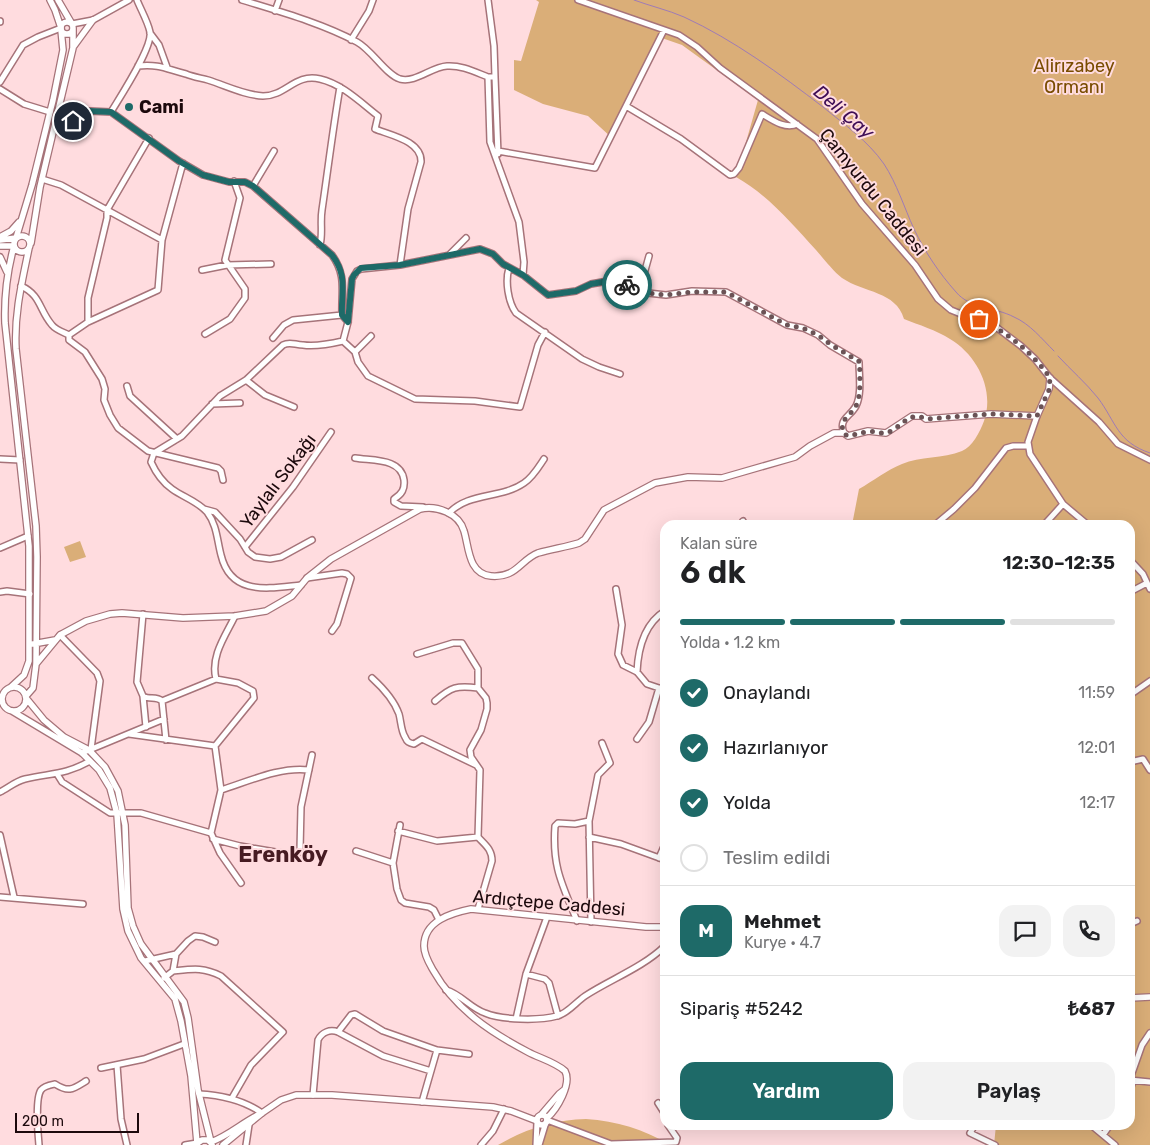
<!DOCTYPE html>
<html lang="tr">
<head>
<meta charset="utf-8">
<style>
  body { margin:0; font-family:Rubik,sans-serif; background:#f2f2f2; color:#202124; height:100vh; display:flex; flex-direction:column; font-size:19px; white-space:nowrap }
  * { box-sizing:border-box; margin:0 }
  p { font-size:16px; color:#757577 }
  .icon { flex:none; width:28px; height:28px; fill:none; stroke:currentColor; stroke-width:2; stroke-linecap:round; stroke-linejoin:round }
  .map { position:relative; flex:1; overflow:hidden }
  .panel { position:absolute; left:660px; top:520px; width:475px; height:610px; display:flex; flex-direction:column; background:#fff; border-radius:15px; box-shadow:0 5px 20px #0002 }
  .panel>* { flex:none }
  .scale { position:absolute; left:15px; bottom:12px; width:124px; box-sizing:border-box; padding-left:5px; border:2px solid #1c090c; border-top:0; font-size:14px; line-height:18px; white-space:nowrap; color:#1c090c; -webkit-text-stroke:4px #ffdcdf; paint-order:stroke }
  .pin { position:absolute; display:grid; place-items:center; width:42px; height:42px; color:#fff; margin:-21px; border:2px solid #fff; border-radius:50%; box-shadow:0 1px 5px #0007 }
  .courier { position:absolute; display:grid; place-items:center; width:50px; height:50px; margin:-25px; border:4px solid #1e6a68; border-radius:50%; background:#fff; color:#222; box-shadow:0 1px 6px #0007 }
  .overview em { font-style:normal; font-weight:600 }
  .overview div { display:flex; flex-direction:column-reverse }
  .overview { display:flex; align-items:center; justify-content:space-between; height:85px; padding:0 20px }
  h1 { font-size:32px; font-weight:600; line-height:38px }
  .bar { display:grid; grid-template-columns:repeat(4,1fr); gap:8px 5px; align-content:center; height:60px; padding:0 20px }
  .bar i { height:6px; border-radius:4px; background:#e0e0e0 }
  .bar .active { background:#1e6a68 }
  .bar p { grid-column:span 4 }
  .line { display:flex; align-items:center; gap:12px; padding:0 20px; border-top:1px solid #e0e0e0 }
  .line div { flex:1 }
  .round { display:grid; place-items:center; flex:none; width:52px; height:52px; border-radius:15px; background:#f2f2f2 }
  ol { padding:0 20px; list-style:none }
  li { display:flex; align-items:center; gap:15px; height:55px }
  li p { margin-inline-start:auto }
  li .icon { padding:5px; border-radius:50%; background:#1e6a68; color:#fff; stroke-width:4 }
  li:last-child { color:#757577 }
  li i { width:28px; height:28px; border:2px solid #e0e0e0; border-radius:50% }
  .button { display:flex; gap:10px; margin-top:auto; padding:10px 20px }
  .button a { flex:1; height:58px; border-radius:15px; background:#1e6a68; color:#fff; font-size:20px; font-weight:600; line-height:58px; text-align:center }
  .button a+a { background:#f2f2f2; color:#202124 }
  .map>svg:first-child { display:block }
  .green { fill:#daae78 }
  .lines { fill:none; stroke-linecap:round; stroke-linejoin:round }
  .stream { stroke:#9f7bb6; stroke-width:1 }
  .minor-casing { stroke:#a67379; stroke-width:8 }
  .tertiary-casing { stroke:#a67379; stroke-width:8 }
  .minor { stroke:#fff; stroke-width:5 }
  .tertiary { stroke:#fff; stroke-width:5.5 }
  .done { stroke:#6b5356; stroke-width:5; stroke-dasharray:0 9 }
  .route { stroke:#1e6a68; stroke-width:6 }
  .poi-dot { fill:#1e6a68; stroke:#ffdcdf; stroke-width:2 }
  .labels { text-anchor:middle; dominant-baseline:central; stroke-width:4; stroke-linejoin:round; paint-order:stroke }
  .park-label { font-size:18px; fill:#794c00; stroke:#ffdcdf }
  .poi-label { font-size:18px; font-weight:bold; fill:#1c090c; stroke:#ffdcdf; text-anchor:start }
  .street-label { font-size:18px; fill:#1c090c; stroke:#ffdcdf }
  .water-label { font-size:19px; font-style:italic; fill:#3e0d55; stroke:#ffdcdf }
  .district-label { font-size:22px; font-weight:bold; fill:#461b22; stroke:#ffdcdf }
</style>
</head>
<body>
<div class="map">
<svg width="1150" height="1145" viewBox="0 0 1150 1145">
  <rect width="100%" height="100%" fill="#ffdcdf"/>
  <!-- green -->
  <path class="green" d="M536,0H1150V1145H994L996,1125H1130V525H852L859,489C873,481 887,470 902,464C920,456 943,459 962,451C972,447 980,432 984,421C995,390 977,355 950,339C936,330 919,325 904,319C896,291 864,293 842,278C833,271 824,259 816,250C792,224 768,195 736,177L758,100L682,45L659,37L612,138L588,116L543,104L514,90V60L521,61L539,2Z
    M80,541L86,557L70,562L64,547Z
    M586,1119C617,1121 643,1129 670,1145H498C525,1129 554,1120 586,1119Z"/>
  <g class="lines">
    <!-- stream -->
    <path class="stream" d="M634,0C650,6 668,10 684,17C734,40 780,74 823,107C845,125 868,141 884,164C897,184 904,207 914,229C925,252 939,273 956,292C970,309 995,307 1014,317C1030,324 1042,339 1054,351
      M1058,356C1071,370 1086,383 1098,398C1116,422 1117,442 1150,453"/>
    <!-- minor casing -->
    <g class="minor-casing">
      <path id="minor" d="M242,0C281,12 321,23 357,42C372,50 386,75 400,79C416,83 431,67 447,66C461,65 475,72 488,77
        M488,0L494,46L495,77H488L490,142L519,222L524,262L523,275L548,295L576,291L591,284L608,281L624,284L639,292L666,295L692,291L726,292L787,325L803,328L818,335L830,345L859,362C859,375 862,394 856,406C850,417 838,419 844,433
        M578,0L679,35L697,47L720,68L817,139L862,204L915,265L938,299L951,310L966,316L979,319L992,324L1021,346L1035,359L1050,378L1099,422L1118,444L1150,460
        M275,11L279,0
        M0,21V22
        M72,24L93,20L129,0
        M150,33L159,45L167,67
        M351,40L369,11L373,0
        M138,66C160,64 166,69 186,74C193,77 201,78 208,80C227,86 244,95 263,96C286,96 295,73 320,79C342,84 360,102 378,116L375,129C390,135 422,141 421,162L408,209L400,265
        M495,77L498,154
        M0,82L23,45L38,37L61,28
        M0,89L24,104L50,112
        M626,106L681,139L730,175L734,174L739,168L762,114C772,120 786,130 797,124
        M111,112C120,97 153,47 150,32C148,22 141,10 137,0
        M56,118L73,121L89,111L111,112L179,161L203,175L229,182H245L253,186L332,255C347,276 341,291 342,315L348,322
        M498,151L595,168L664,30
        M42,179L61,185L107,210L149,138
        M253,186L274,151
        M320,245C323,234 320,222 322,210C328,169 333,128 340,87
        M450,254L466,238
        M509,268C505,281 508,302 516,313L582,359L599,367L620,374
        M202,270L227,265L271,264
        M21,286C41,295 39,310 52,325C56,330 63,332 69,335V340L85,352L102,379L105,389L104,400L110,415L118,428L148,451L218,468L221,471L223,480
        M639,292L649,256
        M88,322V298L107,218V210L162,240
        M205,334L230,319L245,298V289L225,260L240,198L234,181
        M69,335L88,322L158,290L162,240L183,163
        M273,338L284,325L293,320L342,315
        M343,341L355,352L358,362L368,376L415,399L475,401L520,407L538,345L545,332
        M343,341L348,322L352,279L357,271L361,269L400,265L480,249L493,254L503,264L523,275
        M355,352L371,336
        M246,380L265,395L294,407
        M127,386L130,396L177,439
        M212,404L240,403
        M1037,416L1028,442L1030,454L1063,504L1088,525
        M154,453L182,436L220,396L246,380L283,345C290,341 295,345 303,345C316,347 330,344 343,341
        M154,453L151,462C156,473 162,482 172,489C183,497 197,501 207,512C217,525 217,540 221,555C231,597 270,588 301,585
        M355,458C373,461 401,458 404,480C405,489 402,494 394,499V502L401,506L423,507
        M0,459L20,460
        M204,509L215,512L240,539L248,552L255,557L270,559L281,557L312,540
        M449,513C469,492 501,499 524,483C533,477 538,468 544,459
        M743,521L745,525
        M935,525L954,509L975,488L1006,448L1013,446H1028
        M1044,525L1063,504
        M245,547L293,487L331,432
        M0,548L28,536
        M1130,560L1143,574L1150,589
        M307,578L342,573L347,574L351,578L337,624L332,631
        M616,589L622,625L618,654L623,665L637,672L647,684L665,690
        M0,592L7,591L30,594
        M1130,592L1147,583
        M143,614L137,682L143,696C149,700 156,696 162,701
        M60,635L97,673L100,681L91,749
        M417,654L453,643H462L478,669V688L486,698L487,703V709L481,730L470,750L471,757L480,770L478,837C485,845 492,849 492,861L478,909
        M637,672C638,649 644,624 665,611
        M372,678C383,688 394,700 399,714C401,721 401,731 405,737C407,742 409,743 414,744L422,739L476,765
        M216,679C210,656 226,635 235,616
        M1130,695L1150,681
        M143,696L146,727
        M435,701C451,687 457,685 478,688
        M129,734L215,746
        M637,739L649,722L659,688
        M166,740L162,701L216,679L238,683L253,691L254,698L215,746
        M215,746L221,790L211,833L220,853L241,883
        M82,753L164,719
        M1130,762L1143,759L1150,770
        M57,774L62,782L110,813H141L211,833
        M221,790C247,782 281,766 309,770
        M0,792C8,788 16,781 25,779C51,773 65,775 90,761
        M400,825L393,863L397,889L401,900L405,903L429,907L434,910L439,920
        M398,831L437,841L478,837
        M0,835L14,897
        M589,837L621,844L665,860
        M213,839L240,846L293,855L298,853L300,850L301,807L312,755
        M356,851L393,863
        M659,858L665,844
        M0,897L83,904
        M577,921C562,884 552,867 555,826L558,823L575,824L589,821
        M591,922L589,821L598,775L610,763L602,743
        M1130,924L1137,921
        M145,961L176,954L188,941L195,936L203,937L215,942
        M173,971C193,969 203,967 221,976L283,1032L251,1065L232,1098
        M526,974L545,979L549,983L558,1016
        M164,978L173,971L176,954
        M446,990C461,994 470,1008 485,1013C502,1020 538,1021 557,1016C567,1014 576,1002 585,996C611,979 642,968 665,946
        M516,1019L526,974L547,917
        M338,1032L351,1015L355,1014L383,1031L437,1050
        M117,1065L121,1119L127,1145
        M101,1068L144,1059L184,1044
        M1130,1079L1142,1045L1150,1033
        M1130,1080L1150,1082
        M1130,1090L1133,1081
        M199,1094C222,1095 243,1100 262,1113
        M313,1095L318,1040C322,1032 330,1029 338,1032L383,1056L431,1071
        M422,1102L437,1050L469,1054
        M658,1103L665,1114
        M547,1120L611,1144L676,1142L677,1138L668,1125
        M975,1125L970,1133L995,1145
        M1091,1125L1115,1145
        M1103,1135L1110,1125
        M39,1145C38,1135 35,1098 41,1090C44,1086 50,1085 55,1084C69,1093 73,1089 86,1081
        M185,1145L197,1143
        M246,1145L249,1125
        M481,1145L493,1131L504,1109
        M536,1145L537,1122
        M539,1145L546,1122"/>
    </g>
    <!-- tertiary casing -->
    <g class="tertiary-casing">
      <path id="tertiary" d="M50,0L55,10L61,28
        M58,0L72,24
        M61 28a6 6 0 1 1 12 0a6 6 0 1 1-12 0Z
        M74,46L93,20
        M14 244a8 8 0 1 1 16 0a8 8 0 1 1-16 0Z
        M0,237L11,231L19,222
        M0,240L16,238L32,185L53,100L63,50L61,30
        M31,243L40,187L73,48V28
        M0,246H14C7,272 4,296 5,323L29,546V661L24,675L11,687
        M0,257L7,272
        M33,644L55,640
        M36,664L60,635L86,621L110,614L122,613L183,618L235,616L266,611L292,596L307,578L331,559L420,509C436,505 459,513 464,531C469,547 468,574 491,576C517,578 520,560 538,553C552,549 566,547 579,543L585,539L604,510L655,483L688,477L722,478L795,457L810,446L834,433H844L848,436L868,431L886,433L912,416H922L926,419L991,414L1037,416L1049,389L1050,378
        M2 699a12 12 0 1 1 24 0a12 12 0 1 1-24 0Z
        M26,696L33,688L36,664L37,557L36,526L16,349C14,314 22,282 29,248
        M26,698L44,720L64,737L89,750L105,767L118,791L125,825L128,908L133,926L141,944L184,1002L188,1018L198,1090L211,1142C230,1135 244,1121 262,1113L223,1145
        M12,711L82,753L99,770L110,788L117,814L123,909L128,931L141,958L175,999L181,1021L191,1076L197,1143
        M1130,998L1150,997
        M262,1113L281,1100L296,1095H332L493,1107L511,1111L537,1121
        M537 1120a5 5 0 1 1 10 0a5 5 0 1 1-10 0Z
        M541,1115L559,1094L564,1090
        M547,1118C557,1109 572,1084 565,1071C555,1062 539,1058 528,1052C490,1032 455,1009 433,970C429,963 424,955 424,946C424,921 451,913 471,909L646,927H665
        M195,1145L202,1140H208L212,1144"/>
    </g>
    <!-- minor -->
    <use href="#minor" class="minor"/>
    <!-- tertiary -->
    <use href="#tertiary" class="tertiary"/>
  </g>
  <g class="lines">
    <!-- done -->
    <path class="done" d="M627,285L639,292L666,295L692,292H726L787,325L803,328L818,335L830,344L860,362C859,375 862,394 856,406C850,417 838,419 844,434L848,436C855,435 861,432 868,432C876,430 883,436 891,431C904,424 910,411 926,419L991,414L1037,416L1049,390L1050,378C1033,353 1007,332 979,319"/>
    <!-- route -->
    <path class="route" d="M73,121L89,111L111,112L179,161L203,175L229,182H245L253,186L332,255C348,276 341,291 342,315L348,322L352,279L354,275L361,268L400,265L480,249L493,254L503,264L523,275L548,295L576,291L591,284L608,281L627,285"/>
  </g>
  <!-- markers -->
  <circle class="poi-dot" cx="129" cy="107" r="5"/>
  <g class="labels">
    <!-- park labels -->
    <g class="park-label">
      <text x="1074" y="66">Alirızabey<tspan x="1074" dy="21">Ormanı</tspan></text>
    </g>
    <!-- poi labels -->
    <g class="poi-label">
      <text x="139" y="107">Cami</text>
    </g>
    <!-- street labels -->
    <g class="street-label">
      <text transform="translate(873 192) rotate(51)">Çamyurdu Caddesi</text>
      <text transform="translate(278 481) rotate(-53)">Yaylalı Sokağı</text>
      <text transform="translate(549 903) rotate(5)">Ardıçtepe Caddesi</text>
    </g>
    <!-- water labels -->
    <g class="water-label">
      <text transform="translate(844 112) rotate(40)">Deli Çay</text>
    </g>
    <!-- district labels -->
    <g class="district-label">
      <text x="283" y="854">Erenköy</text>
    </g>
  </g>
</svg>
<div class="scale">200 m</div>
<div class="pin" style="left:979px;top:319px;background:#ea580c"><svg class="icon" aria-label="bag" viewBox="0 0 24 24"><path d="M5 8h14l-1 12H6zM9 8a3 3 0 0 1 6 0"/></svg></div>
<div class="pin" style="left:73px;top:121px;background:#1f2937"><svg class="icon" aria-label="home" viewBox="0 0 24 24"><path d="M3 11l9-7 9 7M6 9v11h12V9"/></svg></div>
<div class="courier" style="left:627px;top:285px"><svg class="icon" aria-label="bike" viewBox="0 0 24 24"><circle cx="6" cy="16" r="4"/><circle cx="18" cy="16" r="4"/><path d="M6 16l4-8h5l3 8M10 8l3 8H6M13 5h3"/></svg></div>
<section class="panel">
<div class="overview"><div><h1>6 dk</h1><p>Kalan süre</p></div><em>12:30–12:35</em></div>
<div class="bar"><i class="active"></i><i class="active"></i><i class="active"></i><i></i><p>Yolda · 1.2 km</p></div>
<ol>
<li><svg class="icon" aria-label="check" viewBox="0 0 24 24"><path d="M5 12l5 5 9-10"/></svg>Onaylandı<p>11:59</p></li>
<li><svg class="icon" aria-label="check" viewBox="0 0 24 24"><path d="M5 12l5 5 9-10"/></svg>Hazırlanıyor<p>12:01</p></li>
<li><svg class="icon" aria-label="check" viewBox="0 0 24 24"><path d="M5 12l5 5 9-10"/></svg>Yolda<p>12:17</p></li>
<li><i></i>Teslim edildi</li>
</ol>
<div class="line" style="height:90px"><b class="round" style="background:#1e6a68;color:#fff">M</b><div><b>Mehmet</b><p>Kurye · 4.7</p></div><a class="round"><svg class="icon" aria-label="chat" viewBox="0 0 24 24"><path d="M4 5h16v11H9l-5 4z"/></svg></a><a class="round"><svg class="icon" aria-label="phone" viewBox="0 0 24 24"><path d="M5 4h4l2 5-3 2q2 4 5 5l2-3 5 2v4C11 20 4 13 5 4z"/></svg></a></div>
<div class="line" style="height:65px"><div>Sipariş #5242</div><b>₺687</b></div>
<div class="button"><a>Yardım</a><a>Paylaş</a></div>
</section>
</div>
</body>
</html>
